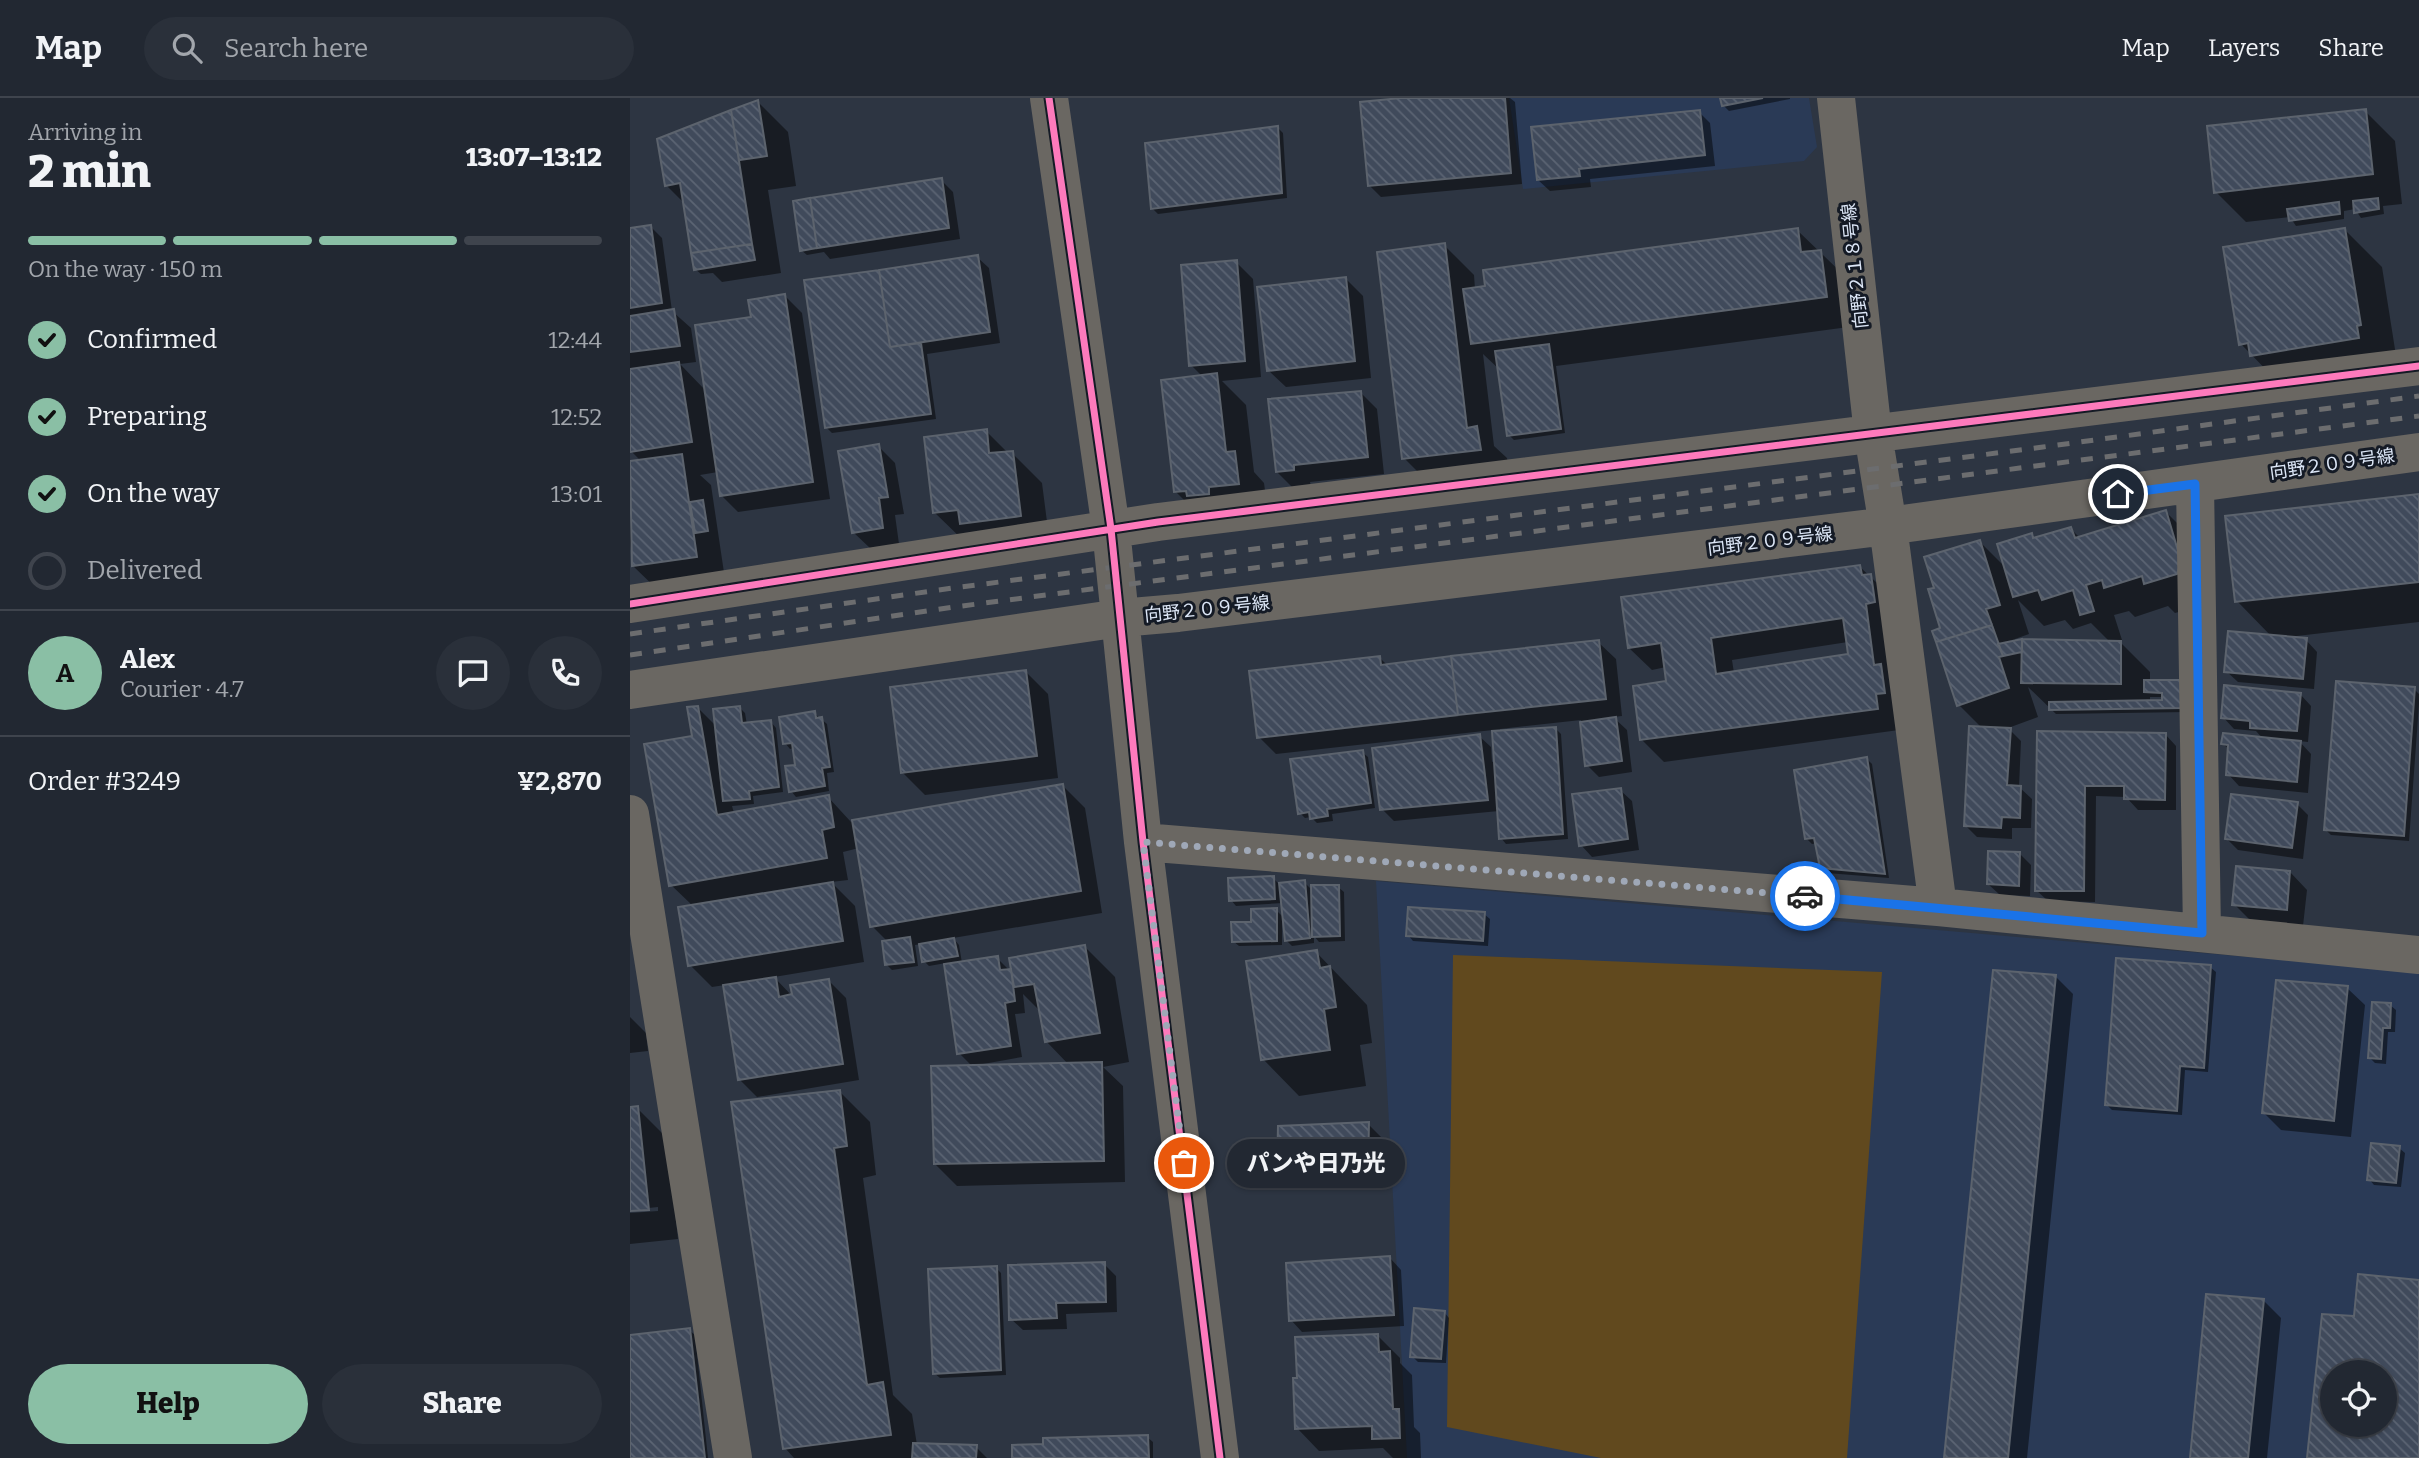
<!DOCTYPE html>
<html lang="en">
<head>
<meta charset="utf-8">
<style>
  body { margin:0; font-family:Bitter,"Noto Sans JP",serif; background:#2a303a; color:#f1f3f6; height:100vh; display:flex; flex-direction:column; font-size:26px; white-space:nowrap }
  * { box-sizing:border-box; margin:0 }
  p { font-size:23px; color:#a2a6ac }
  .icon { flex:none; width:38px; height:38px; fill:none; stroke:currentColor; stroke-width:2; stroke-linecap:round; stroke-linejoin:round }
  .map { position:relative; flex:1; overflow:hidden }
  .drawer { display:flex; flex-direction:column; background:#222832; width:630px }
  .drawer>* { flex:none }
  .buttons { position:absolute; left:1690px; top:1262px; display:grid; gap:14px }
  .buttons a { display:grid; place-items:center; width:77px; height:77px; border-radius:50%; background:#222832; box-shadow:0 2px 5px #0004,0 0 0 2px #3f444d; font-size:35px }
  .pin { position:absolute; display:grid; place-items:center; width:60px; height:60px; color:#fff; margin:-30px; border:4px solid #fff; border-radius:50%; box-shadow:0 2px 7px #0007 }
  .courier { position:absolute; display:grid; place-items:center; width:70px; height:70px; margin:-35px; border:5px solid #1a73e8; border-radius:50%; background:#fff; color:#222; box-shadow:0 2px 9px #0007 }
  .bubble { position:absolute; height:49px; border-radius:24px; background:#222832; box-shadow:0 2px 5px #0004,0 0 0 2px #3f444d; font-size:23px; font-weight:800; line-height:49px; text-align:center }
  .headline em { font-style:normal; font-weight:800 }
  .headline div { display:flex; flex-direction:column-reverse }
  .headline { display:flex; align-items:center; justify-content:space-between; height:119px; padding:0 28px }
  h1 { font-size:46px; font-weight:800; line-height:52px }
  .bar { display:grid; grid-template-columns:repeat(4,1fr); gap:10px 7px; align-content:center; height:84px; padding:0 28px }
  .bar i { height:9px; border-radius:5px; background:#3f444d }
  .bar .selected { background:#8abfa5 }
  .bar p { grid-column:span 4 }
  .line { display:flex; align-items:center; gap:18px; padding:0 28px; border-top:2px solid #3f444d }
  .line div { flex:1 }
  .round { display:grid; place-items:center; flex:none; width:74px; height:74px; border-radius:37px; background:#2a303a }
  ol { padding:0 28px; list-style:none }
  li { display:flex; align-items:center; gap:21px; height:77px }
  li p { margin-inline-start:auto }
  li .icon { padding:7px; border-radius:50%; background:#8abfa5; color:#111; stroke-width:4 }
  li:last-child { color:#a2a6ac }
  li i { width:38px; height:38px; border:4px solid #3f444d; border-radius:50% }
  .primary-button { display:flex; gap:14px; margin-top:auto; padding:14px 28px }
  .primary-button a { flex:1; height:80px; border-radius:42px; background:#8abfa5; color:#111; font-size:28px; font-weight:800; line-height:80px; text-align:center }
  .primary-button a+a { background:#2a303a; color:#f1f3f6 }
  header { display:flex; align-items:center; gap:42px; box-sizing:border-box; height:98px; padding:0 35px; background:#222832; border-bottom:2px solid #3f444d }
  header strong { font-size:33px }
  nav { display:flex; gap:38px; margin-inline-start:auto; font-size:24px }
  .search { width:490px; height:63px; background:#2a303a; display:flex; align-items:center; gap:18px; box-sizing:border-box; padding:0 24px; border-radius:38px; color:#a2a6ac; font-size:26px }
  main { display:flex; flex:1; min-height:0 }
  .map>svg:first-child { display:block }
  .built { fill:#2a3a56; fill-rule:evenodd }
  .grass { fill:#61491e }
  .shadow { fill:#0007; fill-rule:evenodd }
  .building { fill:url(#building-back-hatch); stroke:#5c636d; stroke-width:2; fill-rule:evenodd }
  .lines { fill:none; stroke-linecap:round; stroke-linejoin:round }
  .minor { stroke:#6a6762; stroke-width:38 }
  .rail { stroke:#6c6d6f; stroke-width:5; stroke-dasharray:12 12; stroke-linecap:butt }
  .cycleway-casing { stroke:#141a25; stroke-width:11 }
  .cycleway { stroke:#fd7abc; stroke-width:7 }
  .done { stroke:#9fa8b7; stroke-width:7; stroke-dasharray:0 12.6 }
  .route { stroke:#1a73e8; stroke-width:9 }
  .labels { text-anchor:middle; dominant-baseline:central; stroke-width:6; stroke-linejoin:round; paint-order:stroke }
  .street-label { font-size:18px; fill:#dce6f6; stroke:#141a25 }
</style>
</head>
<body>
<header>
<strong>Map</strong>
<div class="search"><svg class="icon" aria-label="search" viewBox="0 0 24 24"><circle cx="10" cy="10" r="6"/><path d="M15 15l6 6"/></svg>Search here</div>
<nav><a>Map</a><a>Layers</a><a>Share</a></nav>
</header>
<main>
<section class="drawer">
<div class="headline"><div><h1>2 min</h1><p>Arriving in</p></div><em>13:07–13:12</em></div>
<div class="bar"><i class="selected"></i><i class="selected"></i><i class="selected"></i><i></i><p>On the way · 150 m</p></div>
<ol>
<li><svg class="icon" aria-label="check" viewBox="0 0 24 24"><path d="M5 12l5 5 9-10"/></svg>Confirmed<p>12:44</p></li>
<li><svg class="icon" aria-label="check" viewBox="0 0 24 24"><path d="M5 12l5 5 9-10"/></svg>Preparing<p>12:52</p></li>
<li><svg class="icon" aria-label="check" viewBox="0 0 24 24"><path d="M5 12l5 5 9-10"/></svg>On the way<p>13:01</p></li>
<li><i></i>Delivered</li>
</ol>
<div class="line" style="height:126px"><b class="round" style="background:#8abfa5;color:#111">A</b><div><b>Alex</b><p>Courier · 4.7</p></div><a class="round"><svg class="icon" aria-label="chat" viewBox="0 0 24 24"><path d="M4 5h16v11H9l-5 4z"/></svg></a><a class="round"><svg class="icon" aria-label="phone" viewBox="0 0 24 24"><path d="M5 4h4l2 5-3 2q2 4 5 5l2-3 5 2v4C11 20 4 13 5 4z"/></svg></a></div>
<div class="line" style="height:91px"><div>Order #3249</div><b>¥2,870</b></div>
<div class="primary-button"><a>Help</a><a>Share</a></div>
</section>
<div class="map">
<svg width="1789" height="1360" viewBox="0 0 1789 1360">
  <defs>
    <pattern id="building-back-hatch" width="6" height="6" patternUnits="userSpaceOnUse" patternTransform="scale(1.75)"><rect width="6" height="6" fill="#404a5b"/><path d="M-1 5l2 2M0 0l6 6M5-1l2 2" fill="none" stroke="#5b6473"/></pattern>
  </defs>
  <rect width="100%" height="100%" fill="#2d3542"/>
  <!-- built -->
  <path class="built" d="M879,0H1179L1187,49L1174,63L893,91Z
    M746,783L1789,874V1360H777ZM1703,1274H1755V1326H1703Z"/>
  <!-- grass -->
  <path class="grass" d="M823,857L1252,874L1217,1360H971L817,1329Z"/>
  <!-- shadow -->
  <path class="shadow" d="M791,0H880L885,4L892,86L751,99L740,88Z
    M1092,0H1160V1L1099,13L1093,7Z
    M128,4L158,34L166,88L138,92L151,175L92,184L83,175L71,176L65,171L55,106L36,87L29,42Z
    M1735,13L1765,43L1772,106L1753,108L1754,116L1731,120L1725,111L1714,113V121L1666,128L1660,119L1616,124L1586,94Z
    M1069,14L1080,25L1085,68L960,81L961,89L920,93L908,82Z
    M648,30L653,35L657,100L528,116L523,111Z
    M311,82L323,94L330,141L200,161L194,154L177,157L171,152Z
    M20,128L32,140L42,213L61,230L66,264L50,266L76,293L123,220L155,198L172,215L200,401L108,414L91,397L88,374L70,377L81,387L96,488L33,497L3,468L0,445V365L11,363L1,353L0,349V131Z
    M1167,132L1220,183L1226,228L926,268L935,335L884,342L879,337L870,272L853,256L864,348L877,360L880,381L804,390L774,360L814,147L844,177L845,191Z
    M1715,132L1752,169L1767,264L1647,283L1611,246Z
    M347,159L359,170L370,245L297,256L306,321L202,335L197,330L176,184Z
    M606,164L623,181L631,279L592,283L616,307L624,374L634,385L638,415L575,423L545,393L573,279L561,267Z
    M716,181L733,198L741,280L656,289L638,272Z
    M730,294L747,311L754,376L680,384L681,389L664,391L647,374Z
    M356,333L378,355H382L412,385L420,447L335,444L305,415Z
    M248,348L265,365L274,416L265,417L269,446L241,451L223,434Z
    M1789,398V524L1658,539L1676,542L1687,554L1684,591L1608,584L1596,573L1642,539L1607,503Z
    M1536,414L1566,444L1577,506L1545,515L1538,508L1505,519L1499,513L1484,517L1492,542L1489,543L1520,574V584L1558,614L1426,616L1398,589L1408,619L1378,630L1391,643L1389,689L1402,701L1401,730H1382V741L1347,739L1336,728L1352,630L1329,607L1312,531L1306,492L1350,444L1376,470L1401,437L1406,441L1441,431L1450,440ZM1388,502L1414,528L1435,522L1443,531L1461,525L1480,544H1386L1385,541L1399,536ZM1520,599H1534V604H1520Z
    M1230,469L1263,500L1269,632L1034,664L1012,642L1038,585L1036,569L1022,572L999,550ZM1218,544L1220,558L1104,575L1102,562Z
    M968,544L986,561L992,618L983,619L997,632L1002,674L969,679L957,667L951,622L870,631V634L926,631L931,636L938,741L876,746L871,740L869,713L764,723L752,711L849,638L861,649L862,664L865,663L863,632L646,656L629,639L749,559L758,568Z
    M396,574L418,596L428,680L295,697L272,674Z
    M1784,591L1789,596V606L1779,743L1701,737L1696,732Z
    M1670,596L1681,608L1678,644L1669,643L1681,656L1678,695L1609,688L1598,676L1600,652L1593,646L1633,641L1626,633L1604,631L1593,619Z
    M67,609L87,629L110,610L115,615L117,627L141,624L146,630L153,694L123,698L124,706L102,708L104,715L198,699L221,724L433,688L455,710L472,815L323,840L329,847L332,865L367,860L383,876L455,849L485,879L499,964L473,969L493,988L495,1084L327,1088L305,1066L439,967L416,943L411,914L393,896L395,915L385,916L392,959L342,968L329,955L316,865L299,868L294,863L291,846L285,847L288,868L262,872L257,867L258,844L242,828L229,750L213,754L218,782L201,784L225,808L234,864L144,879L164,900L199,883L216,900L229,982L127,999L110,982L95,887L82,889L60,867L63,808L41,787Z
    M184,615L197,626L204,674L197,675L199,693L166,699L161,693L167,668L164,650L160,651L155,645Z
    M1408,635L1535,636L1546,648V712H1508L1496,699L1466,698L1465,804L1418,803L1406,792Z
    M732,654L738,659L745,710L702,716L703,723L687,725L681,719L675,720L670,715Z
    M1237,661L1242,666L1259,780L1197,775L1191,769L1187,745L1182,746L1177,741Z
    M990,692L1002,703L1009,752L962,759L951,747Z
    M1667,706L1678,717L1673,761L1608,752L1597,741Z
    M1390,756L1401,767L1400,798L1370,797L1358,786Z
    M1660,774L1677,792L1673,828L1621,823L1604,806Z
    M643,780L649,786L674,784L683,793L708,789L714,794L715,843L689,844L684,838V845L662,848L656,842L654,822H652V847L609,848L603,843L623,826L646,812L654,820L653,805L606,808L601,802Z
    M854,816L860,821L858,848L783,843L778,837Z
    M686,854L737,907L742,945L730,947L736,988L669,998L633,961Z
    M1580,869L1586,874L1578,974L1555,972L1552,1017L1482,1012L1476,1006Z
    M1426,879L1443,896L1397,1360H1316Z
    M1717,890L1735,907L1721,1039L1651,1032L1634,1015Z
    M1760,907L1766,912L1765,934H1758L1756,966L1745,965L1740,960Z
    M0,919L16,935L18,953L0,955Z
    M210,994L240,1024L246,1077L233,1080L263,1297L282,1316L287,1347L346,1349L357,1360H164L155,1350Z
    M7,1010L37,1040L48,1141L0,1146V1115L28,1113V1109L0,1112V1011Z
    M738,1026L755,1043V1089L666,1091L649,1074Z
    M1769,1050L1775,1055L1771,1089L1744,1087L1739,1081Z
    M760,1160L771,1172L774,1228L672,1234L661,1222Z
    M474,1166L486,1178L487,1214L436,1216L437,1231L393,1232L381,1221Z
    M366,1170L371,1175L376,1277L310,1280L304,1275Z
    M1634,1203L1651,1220L1637,1360H1562Z
    M814,1214L819,1220L816,1265L788,1264L782,1258Z
    M59,1232L65,1237L78,1360H0V1239Z
    M748,1238L770,1260V1265L782,1277L784,1329L790,1335L791,1360H763L753,1350L689,1353L667,1330Z
    M517,1339L523,1344V1360H384Z"/>
  <!-- building -->
  <path class="building" d="M771,0H875L881,75L738,88L730,4Z
    M1090,0H1133L1092,8Z
    M128,2L137,58L109,62L101,12Z
    M1736,11L1743,76L1584,95L1577,28Z
    M101,12L122,146L61,155L50,85L35,88L27,41Z
    M1070,12L1075,57L949,71L950,78L907,82L901,29Z
    M648,28L652,95L521,111L515,45Z
    M312,80L319,130L187,150L180,100Z
    M180,100L187,150L170,153L163,103Z
    M1748,100L1749,111L1724,115L1723,103Z
    M1709,104L1710,116L1659,123L1657,111Z
    M21,127L32,205L0,210V130Z
    M1168,130L1171,154L1191,152L1197,199L841,246L833,191L855,188L853,172Z
    M1715,130L1731,227L1727,228L1729,240L1620,258L1618,245L1609,247L1593,149Z
    M815,145L837,330L847,328L851,352L772,361L747,154Z
    M122,146L125,162L64,172L61,155Z
    M348,157L360,234L260,249L249,172Z
    M607,162L615,263L559,268L551,167Z
    M249,172L260,249L291,245L301,316L195,330L174,182Z
    M716,179L725,263L637,273L627,189Z
    M155,196L183,384L90,398L65,227L121,219L118,202Z
    M44,211L50,248L0,254V218Z
    M919,246L931,331L877,338L865,253Z
    M49,264L62,344L0,354V271Z
    M587,275L596,354L605,353L609,386L579,389V396L557,398L556,393L544,394L531,282Z
    M731,293L738,359L664,367V372L646,374L638,301Z
    M357,331L359,355L383,353L391,418L330,426L328,412L303,415L294,339Z
    M249,346L258,399L249,400L253,430L222,435L208,353Z
    M52,356L67,459L2,468L0,363Z
    M1789,396V484L1605,504L1595,418Z
    M73,402L78,433L65,435L60,404Z
    M1536,412L1551,463L1547,476L1514,486L1512,478L1474,490L1472,482L1456,487L1464,513L1450,517L1443,492L1412,502L1408,492L1383,499L1367,446L1402,435L1403,440L1441,429L1445,440Z
    M1350,442L1370,507L1356,511L1362,527L1306,544L1302,533L1310,530L1298,491L1304,490L1294,459Z
    M1230,467L1232,477L1241,476L1245,504L1236,506L1244,567L1251,566L1255,595L1246,596L1248,611L1010,642L1003,588L1036,583L1031,545L998,550L991,499ZM1213,520L1218,556L1086,576L1081,540Z
    M1362,527L1373,558L1369,559L1379,590L1327,608L1306,544Z
    M1598,533L1677,540L1673,581L1594,574Z
    M1392,541V554L1373,558L1368,546Z
    M1392,541L1491,543V586L1391,585Z
    M969,542L976,601L828,617L821,558Z
    M750,558L751,567L821,558L828,617L627,640L619,573Z
    M396,572L407,658L271,675L260,589Z
    M1514,582H1552L1553,610L1419,612V604L1532,602V595L1514,594Z
    M1706,583L1785,589L1774,738L1694,732Z
    M1594,587L1671,595L1667,633L1620,630V623L1591,620Z
    M68,608L87,717L199,697L204,729L192,732L197,760L39,788L14,646L62,638L57,609Z
    M110,608L112,625L141,622L149,689L119,693L120,701L93,703L83,611Z
    M185,613L186,620L192,619L200,669L192,670L195,688L159,694L155,668L165,667L162,645L153,646L149,619Z
    M986,619L992,663L955,668L950,624Z
    M1339,628L1381,630L1377,687L1391,688L1390,720L1372,719L1371,730L1334,728Z
    M926,629L933,736L869,741L862,633Z
    M1407,633L1536,635L1535,702L1494,701V688H1455L1454,793H1405Z
    M1593,635L1671,643L1667,684L1596,677L1598,647L1591,646Z
    M850,636L858,702L750,712L742,650Z
    M733,652L741,705L697,711L698,718L680,721L679,714L668,716L660,661Z
    M1237,659L1255,776L1190,770L1184,740L1175,741L1164,672Z
    M433,686L451,793L240,829L222,722Z
    M991,690L998,741L949,748L942,696Z
    M1601,696L1668,704L1662,750L1595,741Z
    M1358,753L1390,754L1389,788L1357,786Z
    M1606,768L1660,773L1657,812L1602,807Z
    M644,778L645,801L599,803L598,780Z
    M675,782L680,840L655,843L649,785Z
    M203,784L213,843L58,868L48,809Z
    M681,787H709L710,838L682,839Z
    M778,809L855,814L853,843L776,838Z
    M647,810V843L602,844L601,824H621V811Z
    M280,839L284,864L255,867L252,843Z
    M324,840L328,858L292,864L289,846Z
    M455,847L470,935L415,944L404,886L384,889L379,860Z
    M687,852L690,870L700,868L706,909L694,911L700,952L631,962L616,863Z
    M368,858L370,872L381,871L385,903L375,905L381,948L327,956L314,866Z
    M1486,860L1581,867L1574,970L1550,968L1547,1013L1475,1007Z
    M1363,872L1426,877L1378,1360H1314Z
    M146,879L149,899L162,896L160,887L199,881L213,966L108,982L93,887Z
    M1646,882L1718,888L1704,1023L1632,1015Z
    M1742,904L1761,905L1760,930H1753L1751,961L1738,960Z
    M472,964L474,1063L304,1066L301,968Z
    M210,992L217,1048L204,1050L237,1287L253,1284L261,1337L153,1351L101,1004Z
    M8,1008L19,1112L0,1113V1009Z
    M739,1024L738,1073L647,1075L648,1028Z
    M1741,1045L1770,1048L1766,1085L1737,1082Z
    M760,1158L764,1217L659,1223L656,1165Z
    M475,1164L476,1204L426,1205L427,1220L379,1222L378,1167Z
    M367,1168L371,1272L303,1276L298,1171Z
    M1728,1176L1789,1182V1360H1677L1692,1216L1724,1218ZM1703,1274H1755V1326H1703Z
    M1576,1196L1634,1201L1618,1360H1560Z
    M784,1210L815,1213L811,1261L780,1259Z
    M60,1230L75,1360H0V1237Z
    M748,1236L749,1254L760,1253L763,1311H769L770,1340L742,1341V1328L665,1331L663,1280H667L665,1239Z
    M518,1337L519,1360H382V1347L413,1346V1340Z
    M283,1345L347,1347L346,1360H282Z"/>
  <g class="lines">
    <!-- minor -->
    <path class="minor" d="M419,0L481,431L513,744L590,1360
      M1206,0L1243,336L1258,428L1308,809
      M1565,386L1572,835
      M0,506L528,424L1789,268
      M0,592L490,520L548,515L1258,428L1789,354
      M0,716L103,1360
      M513,744L1308,809L1789,857"/>
    <!-- rail -->
    <path class="rail" d="M0,536L323,490L1413,349L1789,298
      M0,557L324,509L1789,318"/>
    <!-- cycleway casing -->
    <g class="cycleway-casing">
      <path id="cycleway" d="M419,0L481,431L513,744L590,1360
        M0,506L528,424L1789,268"/>
    </g>
    <!-- cycleway -->
    <use href="#cycleway" class="cycleway"/>
  </g>
  <g class="lines">
    <!-- done -->
    <path class="done" d="M554,1065L513,744L1175,798"/>
    <!-- route -->
    <path class="route" d="M1175,798L1572,835L1565,386L1488,396"/>
  </g>
  <g class="labels">
    <!-- street labels -->
    <g class="street-label">
      <text transform="translate(1225 168) rotate(-96)">向野２１８号線</text>
      <text transform="translate(1702 366) rotate(-8)">向野２０９号線</text>
      <text transform="translate(1140 443) rotate(-7)">向野２０９号線</text>
      <text transform="translate(577 511) rotate(-6)">向野２０９号線</text>
    </g>
  </g>
</svg>
<div class="buttons">
<a><svg class="icon" aria-label="locate" viewBox="0 0 24 24"><circle cx="12" cy="12" r="6"/><path d="M12 2v4M12 18v4M2 12h4M18 12h4"/></svg></a>
</div>
<div class="pin" style="left:554px;top:1065px;background:#ea580c"><svg class="icon" aria-label="bag" viewBox="0 0 24 24"><path d="M5 8h14l-1 12H6zM9 8a3 3 0 0 1 6 0"/></svg></div>
<div class="pin" style="left:1488px;top:396px;background:#1f2937"><svg class="icon" aria-label="home" viewBox="0 0 24 24"><path d="M3 11l9-7 9 7M6 9v11h12V9"/></svg></div>
<div class="courier" style="left:1175px;top:798px"><svg class="icon" aria-label="car" viewBox="0 0 24 24"><path d="M5 17H2v-5l4-1 3-4h7l3 4 3 1v5h-3M9 17h6M6 11h13"/><circle cx="7" cy="17" r="2"/><circle cx="17" cy="17" r="2"/></svg></div>
<div class="bubble" style="left:597px;top:1041px;width:178px">パンや日乃光</div>
</div>
</main>
</body>
</html>
